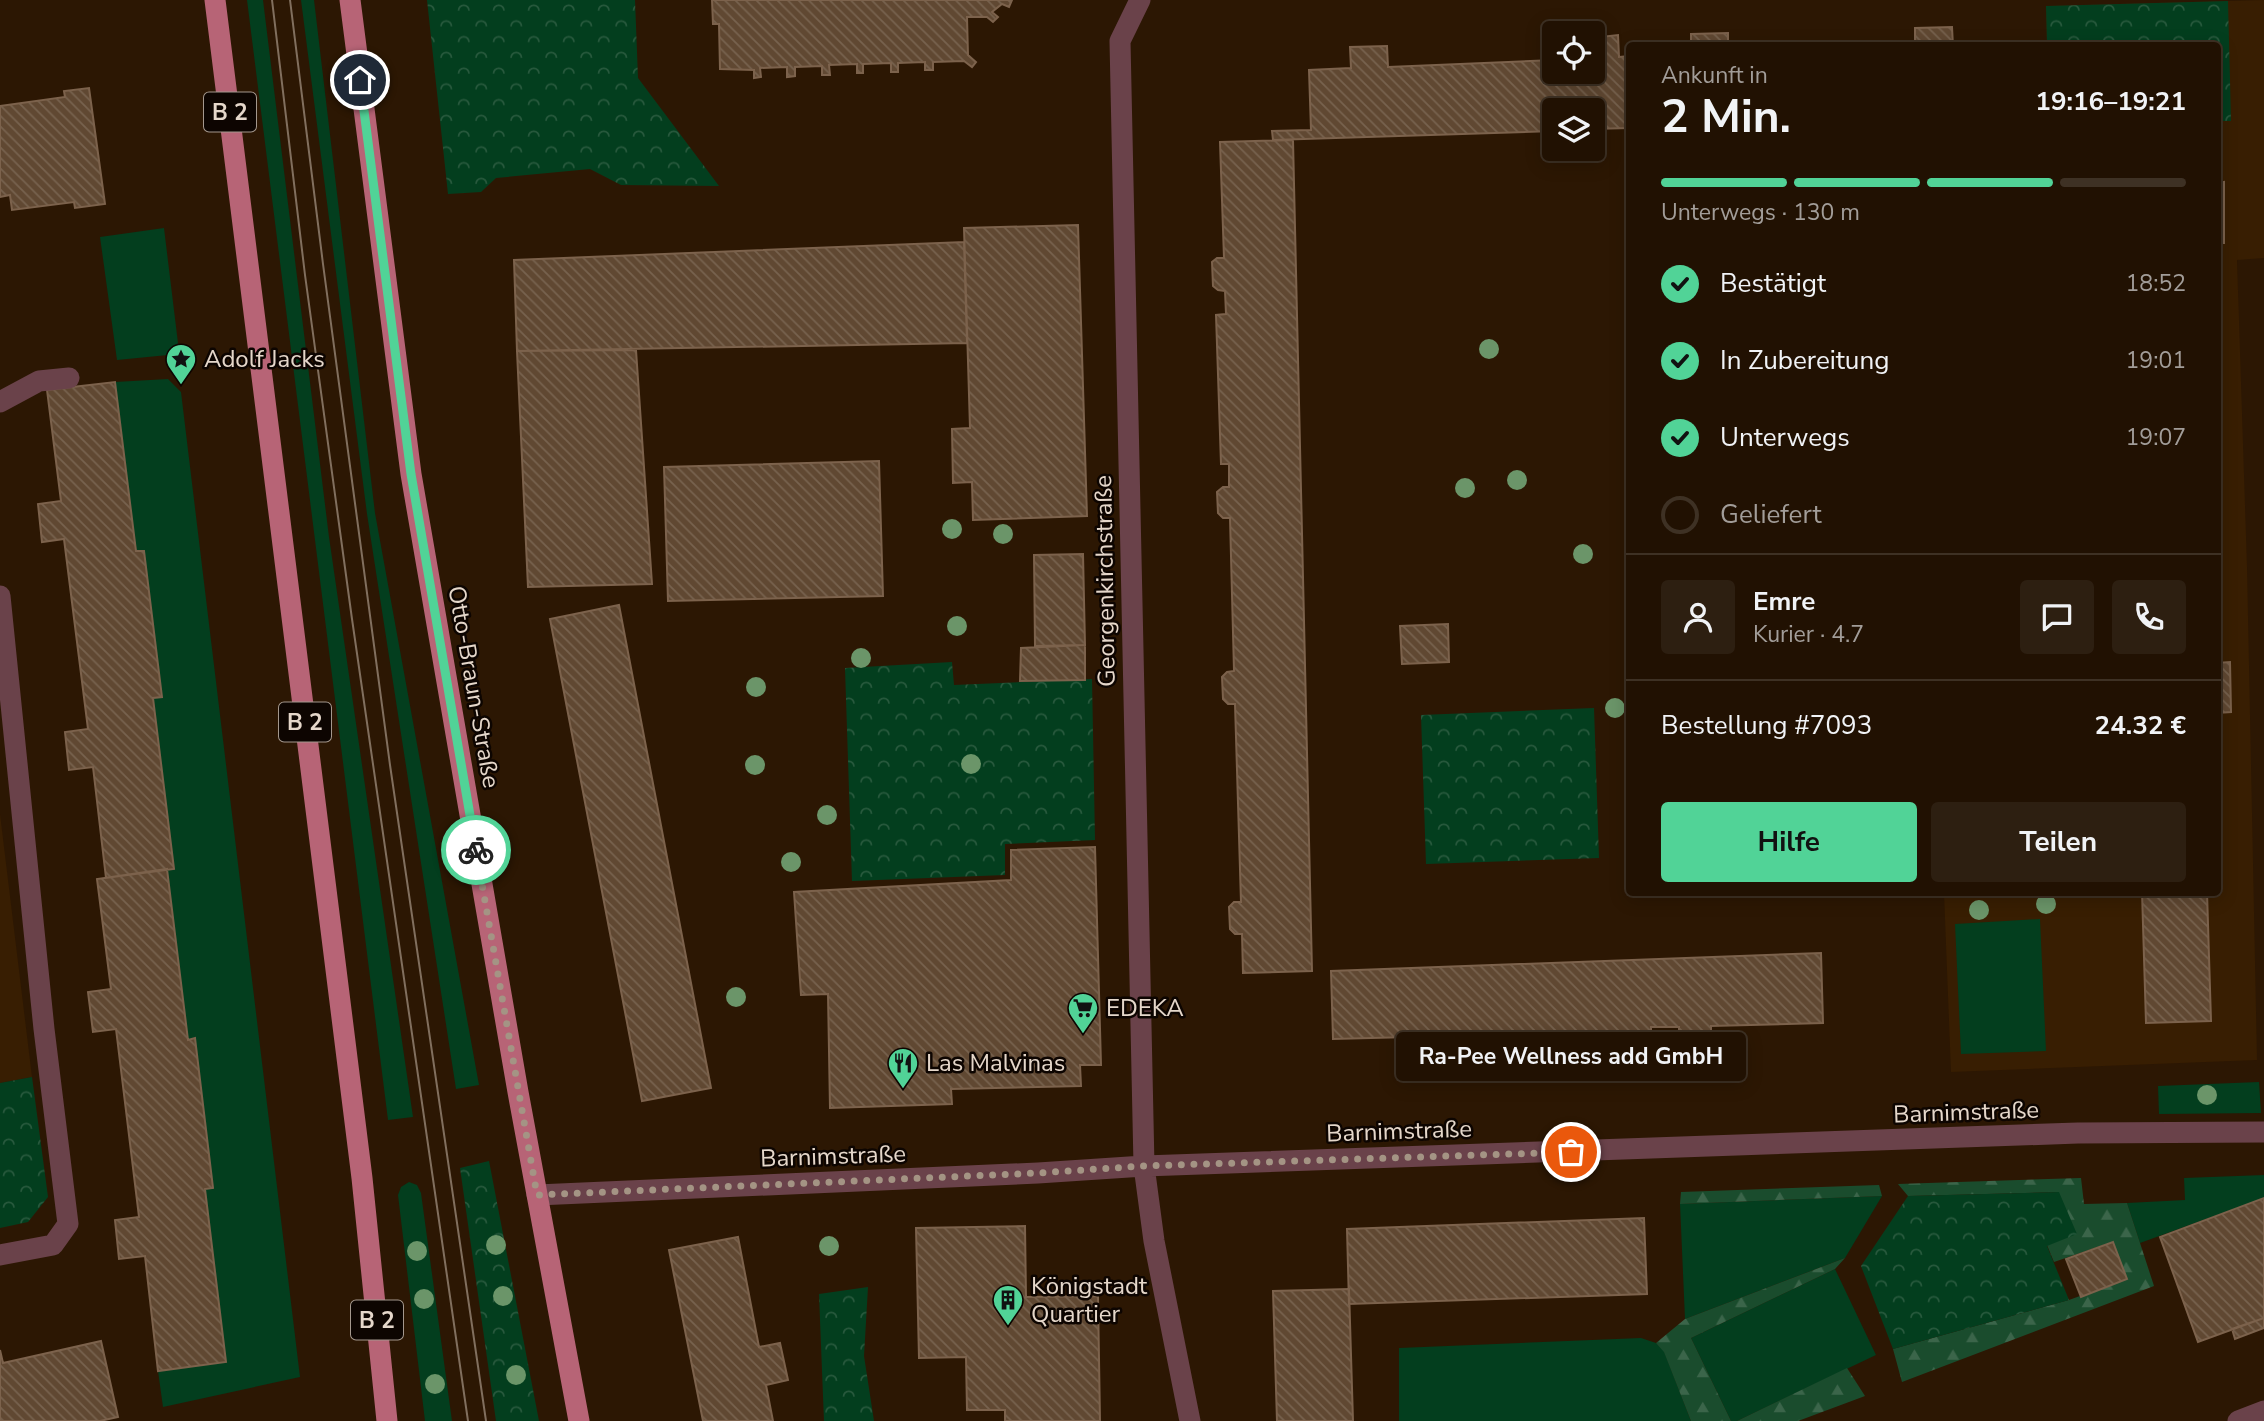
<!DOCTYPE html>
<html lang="de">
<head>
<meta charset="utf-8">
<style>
  body { margin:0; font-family:"Nunito Sans",sans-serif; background:#2d1f11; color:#f1f3f6; height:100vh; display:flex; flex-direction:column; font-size:26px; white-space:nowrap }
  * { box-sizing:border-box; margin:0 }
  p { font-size:23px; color:#a29d99 }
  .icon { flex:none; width:38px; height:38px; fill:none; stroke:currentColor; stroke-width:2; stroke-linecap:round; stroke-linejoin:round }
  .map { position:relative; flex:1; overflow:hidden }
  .panel { position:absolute; left:1626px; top:42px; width:595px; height:854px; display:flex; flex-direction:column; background:#211102; border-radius:7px; box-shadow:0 4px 18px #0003,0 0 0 2px #3e3124 }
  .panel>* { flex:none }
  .fabs { position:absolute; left:1542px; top:21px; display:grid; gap:14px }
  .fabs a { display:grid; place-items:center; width:63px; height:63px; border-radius:7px; background:#211102; box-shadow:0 4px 18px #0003,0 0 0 2px #3e3124; font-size:35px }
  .pin { position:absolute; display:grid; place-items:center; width:60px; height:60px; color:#fff; margin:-30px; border:4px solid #fff; border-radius:50%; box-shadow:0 2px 7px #0007 }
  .courier { position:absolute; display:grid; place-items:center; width:70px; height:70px; margin:-35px; border:5px solid #51d397; border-radius:50%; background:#fff; color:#222; box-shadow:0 2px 9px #0007 }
  .bubble { position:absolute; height:49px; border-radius:7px; background:#211102; box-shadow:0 4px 18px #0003,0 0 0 2px #3e3124; font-size:23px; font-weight:700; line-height:49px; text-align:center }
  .overview em { font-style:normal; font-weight:700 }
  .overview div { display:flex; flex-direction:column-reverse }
  .overview { display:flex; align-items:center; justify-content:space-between; height:119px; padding:0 35px }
  h1 { font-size:46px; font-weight:700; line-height:52px }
  .bar { display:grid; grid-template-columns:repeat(4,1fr); gap:10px 7px; align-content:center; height:84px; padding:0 35px }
  .bar i { height:9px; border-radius:5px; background:#3e3124 }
  .bar .selected { background:#51d397 }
  .bar p { grid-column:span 4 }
  .line { display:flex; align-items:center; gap:18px; padding:0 35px; border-top:2px solid #3e3124 }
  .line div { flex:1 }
  .round { display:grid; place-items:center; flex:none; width:74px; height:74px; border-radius:7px; background:#2d1f11 }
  ol { padding:0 35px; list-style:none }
  li { display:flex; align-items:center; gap:21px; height:77px }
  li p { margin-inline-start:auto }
  li .icon { padding:7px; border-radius:50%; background:#51d397; color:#111; stroke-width:4 }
  li:last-child { color:#a29d99 }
  li i { width:38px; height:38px; border:4px solid #3e3124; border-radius:50% }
  .action { display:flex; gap:14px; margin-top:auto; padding:14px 35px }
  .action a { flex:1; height:80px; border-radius:7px; background:#51d397; color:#111; font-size:28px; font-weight:700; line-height:80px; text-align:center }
  .action a+a { background:#2d1f11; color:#f1f3f6 }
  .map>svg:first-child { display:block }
  .built { fill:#381e02 }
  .green { fill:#033e1e }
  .forest { fill:url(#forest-firs) }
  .park { fill:url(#park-crowns) }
  .building { fill:url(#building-back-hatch); stroke:#7c624c; stroke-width:2 }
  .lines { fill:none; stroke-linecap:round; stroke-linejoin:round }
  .minor { stroke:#6a424a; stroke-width:21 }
  .major { stroke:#b76476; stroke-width:21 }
  .tram { stroke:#816f5e; stroke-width:2 }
  .tree { fill:#6b9569 }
  .done { stroke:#a49484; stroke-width:7; stroke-dasharray:0 12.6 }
  .route { stroke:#51d397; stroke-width:9 }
  .labels { text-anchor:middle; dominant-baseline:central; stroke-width:5; stroke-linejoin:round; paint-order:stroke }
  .shield { fill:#0d0501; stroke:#a4988e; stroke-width:2 }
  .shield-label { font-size:23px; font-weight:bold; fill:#e5d7ca }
  .poi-label { font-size:24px; fill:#e5d7ca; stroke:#0d0501; text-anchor:start }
  .street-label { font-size:24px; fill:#e5d7ca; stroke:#0d0501 }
</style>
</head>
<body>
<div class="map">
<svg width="2264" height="1421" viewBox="0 0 2264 1421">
  <defs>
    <pattern id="forest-firs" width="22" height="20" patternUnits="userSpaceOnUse" patternTransform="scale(1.75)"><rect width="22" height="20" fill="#1a4c2d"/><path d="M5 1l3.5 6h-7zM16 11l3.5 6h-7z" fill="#3b654a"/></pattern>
    <pattern id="park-crowns" width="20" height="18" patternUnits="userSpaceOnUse" patternTransform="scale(1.75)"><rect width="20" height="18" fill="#033e1e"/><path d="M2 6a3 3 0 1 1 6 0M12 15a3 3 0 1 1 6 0" fill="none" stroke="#28593d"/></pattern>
    <pattern id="building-back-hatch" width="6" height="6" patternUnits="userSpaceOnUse" patternTransform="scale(1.75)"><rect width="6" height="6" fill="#604832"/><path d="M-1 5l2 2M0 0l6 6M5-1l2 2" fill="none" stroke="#77624e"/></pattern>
  </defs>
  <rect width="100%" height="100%" fill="#2c1703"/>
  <!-- built -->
  <path class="built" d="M2264,0V258L2237,260L2247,567L2257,1060L1951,1072L1944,893L2217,892V46L2047,45L2046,6Z
    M0,814L32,1077L0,1083Z"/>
  <!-- green -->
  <path class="green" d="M247,0H263L329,537L413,1117L388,1120Z
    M301,0H314L375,513L479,1085L456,1089L367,514Z
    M164,228L178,343L168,355L117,360L100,237Z
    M168,379L181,392L300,1377L163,1407L158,1371L226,1362L205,1189L213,1188L194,1038L188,1040L167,870L174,868L153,698L161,697L144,551H136L115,382Z
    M2040,919L2046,1051L1961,1054L1955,924Z
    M2259,1082L2261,1113L2159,1114L2158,1086Z
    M2264,1175V1198L2140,1243L2127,1203L2185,1200L2184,1178Z
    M409,1182L417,1185L421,1193L452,1421H425L398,1195L401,1187Z
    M1882,1196L1845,1258L1685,1319L1680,1204Z
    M1835,1269L1876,1355L1737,1421H1731L1691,1338Z
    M1641,1338L1656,1343L1664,1351L1691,1421H1399V1348Z"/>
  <!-- forest -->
  <path class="forest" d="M2081,1178L2084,1204L2127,1203L2154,1286L1902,1382L1893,1349L2069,1300L2127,1279L2112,1242L2054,1262L2047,1245L2058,1192L1908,1196L1898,1184Z
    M1879,1185L1882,1196L1680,1204L1681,1192Z
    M1845,1258L1835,1269L1691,1338L1731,1421H1691L1664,1352L1656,1343L1685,1319Z
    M1847,1368L1865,1396L1798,1421H1737Z"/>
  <!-- park -->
  <path class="park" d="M427,0H635L638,78L719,186L621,185L590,169L496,178L481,192L448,194Z
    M2228,1L2231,121H2217V46L2047,45L2046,6Z
    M952,662L954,685L1092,679L1095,840L1005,844V875L852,881L845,668Z
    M1594,708L1599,858L1426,864L1421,715Z
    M32,1077L48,1197L28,1222L0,1228V1083Z
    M489,1161L539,1421H496L460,1168Z
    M2059,1192L2077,1234L2047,1246L2069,1300L1893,1349L1861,1266L1908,1196Z
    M868,1287L864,1356L874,1421H824L819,1294Z"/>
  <!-- building -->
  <path class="building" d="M712,0H1012L1009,7L1002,4L992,12L998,17L993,22L987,17H967L968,55L976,62L972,67L964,61L933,62V70H925V62L898,63V72H891V63L863,64V73H857V64L829,65L830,75H822V66L795,67V76L787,77V67L760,68L761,77L754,78V70L720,69L719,24H713Z
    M1952,27L1953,46H1915V28Z
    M1728,33V46H1691V34Z
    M1618,35L1619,57L1629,56V128L1592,129V110H1554V131L1273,140L1272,131L1311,130L1309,70L1351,68L1350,47L1387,46L1388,67L1554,60V72H1592V38Z
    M89,88L105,204L75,208L74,202L12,210L10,195L0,197V106L65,97L64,91Z
    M1293,140L1312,971L1243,973L1242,934H1235L1230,929L1229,907L1234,902H1241L1235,704H1228L1223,699L1222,677L1227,672L1234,671L1230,518H1223L1218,513L1217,492L1223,487H1229V464H1221L1216,315L1226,314L1225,291L1218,290L1213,286L1212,262L1217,258H1224L1220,142Z
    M2224,182V243H2217V183Z
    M1078,225L1087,516L973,520L972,482L953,483L952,429L970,428L964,228Z
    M964,242L967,343L517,351L514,260Z
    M636,350L652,584L528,587L517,351Z
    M115,382L136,551H144L162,697L153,698L174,869L106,878L93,767L69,770L65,732L88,729L64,539L42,542L38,504L61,501L47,390Z
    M879,461L883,596L668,601L664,467Z
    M1083,554L1085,645L1035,646L1034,555Z
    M619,605L711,1088L642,1101L550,619Z
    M1448,624L1449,662L1402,664L1400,626Z
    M1085,645V680L1020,681L1021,648Z
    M2230,662L2231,712L2217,713V663Z
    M1095,847L1101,1065H1080L1081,1086L951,1089L952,1104L830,1108L828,994L801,995L794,892L1011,880V850Z
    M167,869L188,1040L195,1038L213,1188L205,1189L226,1362L158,1371L145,1256L119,1259L115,1220L139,1217L116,1029L93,1032L88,992L111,989L97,879Z
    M2142,892H2207L2211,1021L2146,1023Z
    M1821,953L1823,1023L1711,1026V1031L1706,1036L1685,1037L1679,1033V1027H1651V1037L1505,1041V1034H1481V1041L1476,1047H1455L1450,1042L1449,1036L1333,1039L1331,971Z
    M2264,1198V1318L2198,1342L2160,1237Z
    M1644,1218L1647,1294L1349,1304L1347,1229Z
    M1025,1226L1026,1297L1098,1296L1100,1421H1005V1410H967L966,1357L919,1358L916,1228Z
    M738,1237L759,1347L780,1343L788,1380L766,1385L773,1421H703L669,1250Z
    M2113,1242L2127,1279L2081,1297L2066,1259Z
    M1349,1289L1353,1421H1277L1273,1291Z
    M2264,1318V1328L2235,1339L2232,1329Z
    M101,1341L118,1417L100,1421H0V1350L3,1363Z"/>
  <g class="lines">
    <!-- minor -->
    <path class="minor" d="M1140,0L1120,41L1144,1166L1154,1241L1190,1421
      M0,402L39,381L69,378
      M0,596L44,1029L68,1224L53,1245L0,1255
      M537,1195L1038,1173L1144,1166L2078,1133L2264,1132
      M2238,1421L2264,1411"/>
    <!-- major -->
    <path class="major" d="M215,0L362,1178L387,1421
      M350,0L411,474L518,1092L579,1421"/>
    <!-- tram -->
    <path class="tram" d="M272,0L305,275L352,619L468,1421
      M290,0L323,264L390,765L486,1421"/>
  </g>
  <!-- trees -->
  <g class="tree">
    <circle cx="1489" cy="349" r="10"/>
    <circle cx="1517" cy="480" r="10"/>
    <circle cx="1465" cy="488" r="10"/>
    <circle cx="952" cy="529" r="10"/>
    <circle cx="1003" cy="534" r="10"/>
    <circle cx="1583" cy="554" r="10"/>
    <circle cx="957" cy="626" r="10"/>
    <circle cx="861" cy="658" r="10"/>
    <circle cx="756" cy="687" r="10"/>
    <circle cx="1615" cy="708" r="10"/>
    <circle cx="971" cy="764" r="10"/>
    <circle cx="755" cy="765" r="10"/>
    <circle cx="827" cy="815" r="10"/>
    <circle cx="791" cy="862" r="10"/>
    <circle cx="2046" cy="904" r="10"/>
    <circle cx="1979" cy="910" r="10"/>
    <circle cx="736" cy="997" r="10"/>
    <circle cx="2207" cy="1095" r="10"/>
    <circle cx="496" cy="1245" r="10"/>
    <circle cx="829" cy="1246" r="10"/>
    <circle cx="417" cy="1251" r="10"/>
    <circle cx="503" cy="1296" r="10"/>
    <circle cx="424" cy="1299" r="10"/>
    <circle cx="516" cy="1375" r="10"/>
    <circle cx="435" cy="1384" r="10"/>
  </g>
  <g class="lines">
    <!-- done -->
    <path class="done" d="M476,850L537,1195L1038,1173L1144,1166L1571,1152"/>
    <!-- route -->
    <path class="route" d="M360,80L411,474L476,850"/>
  </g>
  <!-- icons -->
  <defs>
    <g id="sight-pin" transform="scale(1.575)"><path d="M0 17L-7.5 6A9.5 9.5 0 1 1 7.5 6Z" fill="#51d397" stroke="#0d0501"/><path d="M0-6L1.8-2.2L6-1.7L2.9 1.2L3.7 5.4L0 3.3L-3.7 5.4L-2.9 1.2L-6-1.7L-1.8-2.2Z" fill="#111"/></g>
    <g id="supermarket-pin" transform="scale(1.575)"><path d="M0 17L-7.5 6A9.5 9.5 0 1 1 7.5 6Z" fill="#51d397" stroke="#0d0501"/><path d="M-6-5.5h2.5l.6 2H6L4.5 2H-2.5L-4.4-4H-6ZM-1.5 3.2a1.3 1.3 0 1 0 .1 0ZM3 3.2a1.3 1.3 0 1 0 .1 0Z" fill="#111"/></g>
    <g id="restaurant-pin" transform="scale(1.575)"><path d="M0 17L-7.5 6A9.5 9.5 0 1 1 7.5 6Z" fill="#51d397" stroke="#0d0501"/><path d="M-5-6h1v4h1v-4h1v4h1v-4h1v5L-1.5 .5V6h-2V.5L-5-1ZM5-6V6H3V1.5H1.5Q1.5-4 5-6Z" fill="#111"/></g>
    <g id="building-pin" transform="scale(1.575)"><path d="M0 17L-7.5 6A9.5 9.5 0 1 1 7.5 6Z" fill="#51d397" stroke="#0d0501"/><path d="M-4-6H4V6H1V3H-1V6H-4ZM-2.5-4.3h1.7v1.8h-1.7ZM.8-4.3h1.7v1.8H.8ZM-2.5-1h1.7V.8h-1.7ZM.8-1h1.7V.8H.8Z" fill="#111"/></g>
  </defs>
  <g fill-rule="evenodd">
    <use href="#sight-pin" x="181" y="359"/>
    <use href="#supermarket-pin" x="1083" y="1008"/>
    <use href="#restaurant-pin" x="903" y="1063"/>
    <use href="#building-pin" x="1008" y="1300"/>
  </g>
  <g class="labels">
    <!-- shield labels -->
    <g class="shield">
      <rect x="204" y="92.5" width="52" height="39" rx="5"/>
      <rect x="279" y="702.5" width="52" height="39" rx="5"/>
      <rect x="351" y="1300.5" width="52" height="39" rx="5"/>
    </g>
    <g class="shield-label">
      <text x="230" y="112">B 2</text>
      <text x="305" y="722">B 2</text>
      <text x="377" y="1320">B 2</text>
    </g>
    <!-- poi labels -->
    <g class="poi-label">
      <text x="204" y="359">Adolf Jacks</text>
      <text x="1106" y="1008">EDEKA</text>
      <text x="926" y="1063">Las Malvinas</text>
      <text x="1031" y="1286">Königstadt<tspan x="1031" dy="28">Quartier</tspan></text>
    </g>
    <!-- street labels -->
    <g class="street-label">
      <text transform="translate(1105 581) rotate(-91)">Georgenkirchstraße</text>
      <text transform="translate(474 687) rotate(80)">Otto-Braun-Straße</text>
      <text transform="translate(1966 1112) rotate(-2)">Barnimstraße</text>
      <text transform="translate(1399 1131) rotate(-2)">Barnimstraße</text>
      <text transform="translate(833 1156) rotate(-2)">Barnimstraße</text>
    </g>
  </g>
</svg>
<div class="fabs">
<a><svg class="icon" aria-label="locate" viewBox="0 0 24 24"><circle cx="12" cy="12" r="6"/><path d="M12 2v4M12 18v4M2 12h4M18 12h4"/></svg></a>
<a><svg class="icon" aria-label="layers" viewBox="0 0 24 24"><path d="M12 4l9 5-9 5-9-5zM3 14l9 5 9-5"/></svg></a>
</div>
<div class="pin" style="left:1571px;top:1152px;background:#ea580c"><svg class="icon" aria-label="bag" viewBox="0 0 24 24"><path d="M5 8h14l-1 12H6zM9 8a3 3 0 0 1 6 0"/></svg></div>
<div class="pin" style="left:360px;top:80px;background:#1f2937"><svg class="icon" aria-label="home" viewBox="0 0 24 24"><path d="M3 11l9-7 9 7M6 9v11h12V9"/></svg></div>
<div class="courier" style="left:476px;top:850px"><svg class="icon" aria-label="bike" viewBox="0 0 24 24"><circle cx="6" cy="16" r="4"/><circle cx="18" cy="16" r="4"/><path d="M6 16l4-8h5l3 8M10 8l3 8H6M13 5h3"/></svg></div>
<div class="bubble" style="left:1396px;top:1032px;width:350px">Ra-Pee Wellness add GmbH</div>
<section class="panel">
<div class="overview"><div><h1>2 Min.</h1><p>Ankunft in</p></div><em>19:16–19:21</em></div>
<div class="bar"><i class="selected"></i><i class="selected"></i><i class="selected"></i><i></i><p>Unterwegs · 130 m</p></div>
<ol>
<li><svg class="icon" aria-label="check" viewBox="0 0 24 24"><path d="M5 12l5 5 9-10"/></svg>Bestätigt<p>18:52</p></li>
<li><svg class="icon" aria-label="check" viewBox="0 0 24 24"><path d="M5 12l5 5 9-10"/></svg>In Zubereitung<p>19:01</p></li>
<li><svg class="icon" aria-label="check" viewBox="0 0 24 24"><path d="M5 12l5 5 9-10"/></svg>Unterwegs<p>19:07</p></li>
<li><i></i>Geliefert</li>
</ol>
<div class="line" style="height:126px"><a class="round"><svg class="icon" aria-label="person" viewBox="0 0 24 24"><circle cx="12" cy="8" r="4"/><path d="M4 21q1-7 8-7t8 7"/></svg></a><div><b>Emre</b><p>Kurier · 4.7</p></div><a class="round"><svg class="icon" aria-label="chat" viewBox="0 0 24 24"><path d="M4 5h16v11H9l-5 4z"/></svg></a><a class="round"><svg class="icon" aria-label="phone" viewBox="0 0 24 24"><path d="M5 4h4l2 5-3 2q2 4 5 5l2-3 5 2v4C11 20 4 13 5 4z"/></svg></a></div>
<div class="line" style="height:91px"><div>Bestellung #7093</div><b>24.32 €</b></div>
<div class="action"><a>Hilfe</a><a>Teilen</a></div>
</section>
</div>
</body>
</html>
